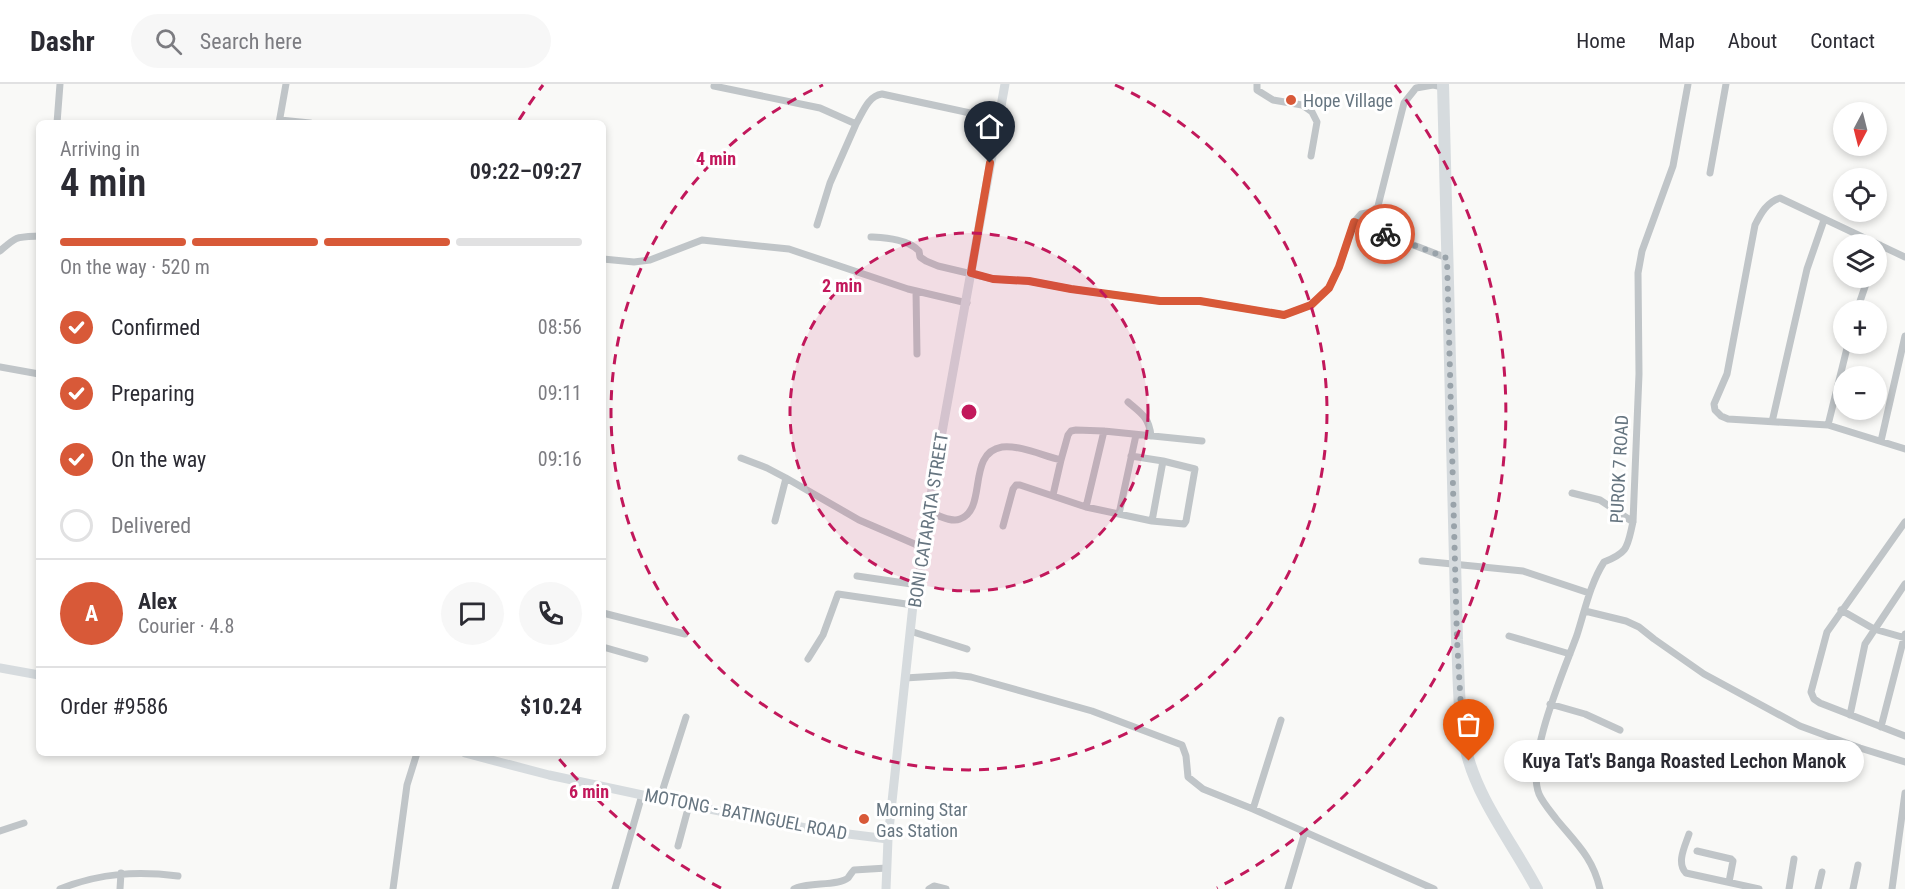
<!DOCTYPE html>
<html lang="en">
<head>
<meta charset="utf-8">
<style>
  body { margin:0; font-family:"Roboto Condensed",sans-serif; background:#f7f7f7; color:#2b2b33; height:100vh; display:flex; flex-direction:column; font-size:22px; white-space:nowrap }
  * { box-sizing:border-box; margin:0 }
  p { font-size:20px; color:#7c7c81 }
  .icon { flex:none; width:33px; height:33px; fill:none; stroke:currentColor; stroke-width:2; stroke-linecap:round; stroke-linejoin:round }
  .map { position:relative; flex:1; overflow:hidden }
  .sheet { position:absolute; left:36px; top:36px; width:570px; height:636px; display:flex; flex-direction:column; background:#fff; border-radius:9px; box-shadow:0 3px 9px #0003 }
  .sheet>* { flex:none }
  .needle { width:39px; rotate:187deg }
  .tools { position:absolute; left:1833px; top:18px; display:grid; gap:12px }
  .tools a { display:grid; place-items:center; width:54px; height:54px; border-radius:50%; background:#fff; box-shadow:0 3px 9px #0003; font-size:30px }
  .pin { position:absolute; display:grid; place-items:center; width:51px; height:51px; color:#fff; margin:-62px -26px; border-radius:50% 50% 50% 0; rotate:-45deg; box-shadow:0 0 6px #0007 }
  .pin .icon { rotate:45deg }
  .courier { position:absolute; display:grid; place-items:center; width:60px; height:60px; margin:-30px; border:4px solid #d85938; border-radius:50%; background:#fff; color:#222; box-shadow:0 2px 8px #0007 }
  .bubble { position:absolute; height:42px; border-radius:21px; background:#fff; box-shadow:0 3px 9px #0003; font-size:20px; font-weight:600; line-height:42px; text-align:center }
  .headline em { font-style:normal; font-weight:600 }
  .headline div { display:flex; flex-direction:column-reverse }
  .headline { display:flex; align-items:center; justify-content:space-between; height:102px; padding:0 24px }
  h1 { font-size:39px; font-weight:600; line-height:45px }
  .bar { display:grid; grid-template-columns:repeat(4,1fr); gap:9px 6px; align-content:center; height:72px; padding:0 24px }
  .bar i { height:8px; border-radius:4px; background:#e1e1e2 }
  .bar .selected { background:#d85938 }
  .bar p { grid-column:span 4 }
  .line { display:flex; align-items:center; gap:15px; padding:0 24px; border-top:2px solid #e1e1e2 }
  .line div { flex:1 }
  .round { display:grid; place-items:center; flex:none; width:63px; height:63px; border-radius:32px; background:#f7f7f7 }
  ol { padding:0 24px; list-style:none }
  li { display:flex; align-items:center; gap:18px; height:66px }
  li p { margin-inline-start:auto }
  li .icon { padding:6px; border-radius:50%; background:#d85938; color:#fff; stroke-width:4 }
  li:last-child { color:#7c7c81 }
  li i { width:33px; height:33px; border:3px solid #e1e1e2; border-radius:50% }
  header { display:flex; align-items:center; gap:36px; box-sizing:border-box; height:84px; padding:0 30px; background:#fff; border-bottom:2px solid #e1e1e2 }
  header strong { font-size:28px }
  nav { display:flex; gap:33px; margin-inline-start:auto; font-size:21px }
  .search { width:420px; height:54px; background:#f7f7f7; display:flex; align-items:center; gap:15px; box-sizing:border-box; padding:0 21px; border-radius:33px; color:#7c7c81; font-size:22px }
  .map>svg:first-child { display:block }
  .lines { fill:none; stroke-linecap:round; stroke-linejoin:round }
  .street { stroke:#c0c5c8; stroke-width:7 }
  .secondary { stroke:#d6dbde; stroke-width:9 }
  .highway { stroke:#d6dbde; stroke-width:12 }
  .done { stroke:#99a3aa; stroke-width:6; stroke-dasharray:0 10.8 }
  .route { stroke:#d85938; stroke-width:8 }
  .ring { fill:none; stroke:#c2185b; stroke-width:3; stroke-dasharray:10 8 }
  .poi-dot { fill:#d85938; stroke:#fff; stroke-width:2 }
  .labels { text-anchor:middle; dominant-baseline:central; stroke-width:6; stroke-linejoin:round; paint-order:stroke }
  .poi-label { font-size:18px; fill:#667580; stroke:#fff; text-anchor:start }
  .street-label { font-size:18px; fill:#667580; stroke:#fff }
  .centre { fill:#c2185b; stroke:#fff; stroke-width:3 }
  .ring-label { font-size:18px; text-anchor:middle; font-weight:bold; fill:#c2185b; stroke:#fff; stroke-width:6; stroke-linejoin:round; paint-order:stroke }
</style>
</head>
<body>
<header>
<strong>Dashr</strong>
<div class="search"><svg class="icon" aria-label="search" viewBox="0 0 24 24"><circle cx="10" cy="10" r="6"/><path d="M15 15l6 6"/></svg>Search here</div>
<nav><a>Home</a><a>Map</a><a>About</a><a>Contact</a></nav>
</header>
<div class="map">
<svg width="1905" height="805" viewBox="0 0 1905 805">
  <rect width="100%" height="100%" fill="#f9f9f7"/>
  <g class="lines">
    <!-- street -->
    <path class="street" d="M1257,0V6L1273,16L1302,21L1312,28L1317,38L1311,72
      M714,2L820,24L856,40C863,28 868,12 882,10L998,35
      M280,36L310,39
      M57,39L60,0
      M279,39L286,0
      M1710,89L1726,0
      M1354,138L1447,174
      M817,141L830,99L856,40
      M871,153C886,154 908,155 919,167L920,173L926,177L938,182L993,195L1029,197L1071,205L1160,217H1200L1284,231L1311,221L1329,204L1339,183L1354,138L1361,130L1372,128L1378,122L1404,19L1416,4L1433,1L1443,3
      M0,167C17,152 15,153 39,152
      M1876,170L1880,161
      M1905,173L1780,114C1767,118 1761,129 1755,141L1727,290L1714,320L1715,326L1721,332L1728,335L1828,341L1905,365
      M603,175L634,178L650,176L702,156L789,165L908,205L967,219
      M916,207L917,270
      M1857,226L1868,194
      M0,283L39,290
      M1128,318C1141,329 1149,333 1151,352
      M1772,338L1807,185L1824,136
      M1828,341L1848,260
      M1881,357L1905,252
      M741,374L767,384L786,394
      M1572,409L1600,416L1633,438
      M1053,411L1061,376L1068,351L1071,347L1076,346L1104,347L1202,357
      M1086,423L1104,347
      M929,428C938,431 951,439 960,435C988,425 966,369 1002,363C1021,361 1043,372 1061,376
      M1119,430L1136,351
      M775,437L786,394L859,436L924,464
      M1152,437L1163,377
      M1905,438L1827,548L1811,608L1814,615L1820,619L1905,652
      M1003,442L1013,405L1016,401H1020L1086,423L1152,437L1184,440L1186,437L1195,385L1163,377L1131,372
      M1422,477L1523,487L1589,509
      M857,492L918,501
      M1841,526L1874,545L1905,554
      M1585,527L1626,537L1639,543L1654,555L1704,590L1800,642L1860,664L1905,678
      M603,529L685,550
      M910,547L967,565
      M1509,552L1570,570
      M603,563L645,575
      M808,575L823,551L838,510L913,521
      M905,594L954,591L971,593L1092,627L1182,661L1186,672L1188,693L1203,705L1253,725L1434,805
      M1550,620L1585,630L1620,646
      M1850,631L1865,560L1905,500
      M1881,643L1905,550
      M660,714L686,633
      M1253,725L1281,636
      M0,747L24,739
      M1689,750C1685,762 1676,779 1686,789L1759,805
      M678,762L689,721
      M1697,767L1731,775L1733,777L1729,798
      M60,805C99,789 137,787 178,792
      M120,805L121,789
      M393,805L407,701L417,669
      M615,805L642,711
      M794,805C805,798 839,802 848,794C850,791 852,788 854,786L887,784
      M929,805L934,802L946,805
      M1288,805L1305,748
      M1600,805C1593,774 1577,760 1557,736C1551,728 1543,719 1539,710C1525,674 1564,587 1577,551C1585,526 1590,500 1604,478C1629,468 1627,463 1633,438L1639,290L1638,189L1642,167L1673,82L1688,0
      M1789,805L1794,775
      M1818,805L1822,788
      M1853,805L1858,781
      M1892,805L1905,709"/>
    <!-- secondary -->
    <path class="secondary" d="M0,584L39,591
      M465,669L549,691L689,721L816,746L888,755
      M886,805L888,755L913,521L918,501L933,398L1005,0"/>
    <!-- highway -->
    <path class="highway" d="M1443,0L1457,556C1459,591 1458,632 1466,666C1477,715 1514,761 1537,805"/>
  </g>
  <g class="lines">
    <!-- done -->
    <path class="done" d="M1385,150L1447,174L1457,556L1462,641L1465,665L1469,677"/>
    <!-- route -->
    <path class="route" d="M990,79L971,189L993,195L1029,197L1071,205L1160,217H1200L1284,231L1311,221L1329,204L1339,183L1354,138L1385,150"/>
  </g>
  <!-- distance rings -->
  <circle cx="969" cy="328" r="179" fill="#c2185b" fill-opacity=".12"/>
  <g class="ring">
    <circle cx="969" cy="328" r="179"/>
    <path d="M1115 1A358 358 0 1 1 823 1"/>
    <path d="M721 804A537 537 0 0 1 555 670M519 36A537 537 0 0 1 543 1M1395 1A537 537 0 0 1 1217 804"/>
  </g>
  <!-- markers -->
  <g class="poi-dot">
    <circle cx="1291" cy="16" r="6"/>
    <circle cx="864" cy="735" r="6"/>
  </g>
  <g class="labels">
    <!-- poi labels -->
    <g class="poi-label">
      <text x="1303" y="16">Hope Village</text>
      <text x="876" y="725">Morning Star<tspan x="876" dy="21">Gas Station</tspan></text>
    </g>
    <!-- street labels -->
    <g class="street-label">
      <text transform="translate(1619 385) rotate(-87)">PUROK 7 ROAD</text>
      <text transform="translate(928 436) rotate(-81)">BONI CATARATA STREET</text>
      <text transform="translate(746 730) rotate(11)">MOTONG - BATINGUEL ROAD</text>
    </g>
  </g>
  <circle cx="969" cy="328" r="9" class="centre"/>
  <g class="ring-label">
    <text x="716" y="81">4 min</text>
    <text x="842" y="208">2 min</text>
    <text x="589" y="714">6 min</text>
  </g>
</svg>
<div class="tools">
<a><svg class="needle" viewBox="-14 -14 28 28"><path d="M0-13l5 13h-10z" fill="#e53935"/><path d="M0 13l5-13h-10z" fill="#7c7c81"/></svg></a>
<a><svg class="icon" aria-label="locate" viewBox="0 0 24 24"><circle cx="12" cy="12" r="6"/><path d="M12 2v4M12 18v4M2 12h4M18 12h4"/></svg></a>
<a><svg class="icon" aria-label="layers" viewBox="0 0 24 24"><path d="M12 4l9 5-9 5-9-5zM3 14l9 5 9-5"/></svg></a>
<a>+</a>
<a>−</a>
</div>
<div class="pin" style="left:1469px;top:677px;background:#ea580c"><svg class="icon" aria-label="bag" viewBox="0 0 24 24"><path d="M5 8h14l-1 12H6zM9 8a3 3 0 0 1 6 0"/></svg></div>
<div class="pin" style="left:990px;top:79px;background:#1f2937"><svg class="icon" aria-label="home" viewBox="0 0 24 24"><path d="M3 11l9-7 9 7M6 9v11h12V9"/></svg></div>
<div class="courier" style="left:1385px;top:150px"><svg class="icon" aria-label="bike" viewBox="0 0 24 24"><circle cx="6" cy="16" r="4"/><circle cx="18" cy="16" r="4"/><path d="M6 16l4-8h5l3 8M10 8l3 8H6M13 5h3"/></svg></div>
<div class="bubble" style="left:1504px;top:656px;width:360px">Kuya Tat's Banga Roasted Lechon Manok</div>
<section class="sheet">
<div class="headline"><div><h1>4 min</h1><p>Arriving in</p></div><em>09:22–09:27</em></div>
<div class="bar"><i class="selected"></i><i class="selected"></i><i class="selected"></i><i></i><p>On the way · 520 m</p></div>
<ol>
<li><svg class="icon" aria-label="check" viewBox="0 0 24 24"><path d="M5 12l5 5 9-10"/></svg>Confirmed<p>08:56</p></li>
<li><svg class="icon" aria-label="check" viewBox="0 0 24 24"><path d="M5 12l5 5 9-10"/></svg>Preparing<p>09:11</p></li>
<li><svg class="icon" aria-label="check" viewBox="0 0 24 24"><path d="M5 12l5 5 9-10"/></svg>On the way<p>09:16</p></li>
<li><i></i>Delivered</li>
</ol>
<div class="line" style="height:108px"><b class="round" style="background:#d85938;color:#fff">A</b><div><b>Alex</b><p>Courier · 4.8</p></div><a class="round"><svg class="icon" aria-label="chat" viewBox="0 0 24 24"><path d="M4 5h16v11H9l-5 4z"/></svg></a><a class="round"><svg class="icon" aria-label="phone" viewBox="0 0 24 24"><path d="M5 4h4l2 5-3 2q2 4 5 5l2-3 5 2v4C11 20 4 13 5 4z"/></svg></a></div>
<div class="line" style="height:78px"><div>Order #9586</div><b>$10.24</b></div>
</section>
</div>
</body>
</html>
